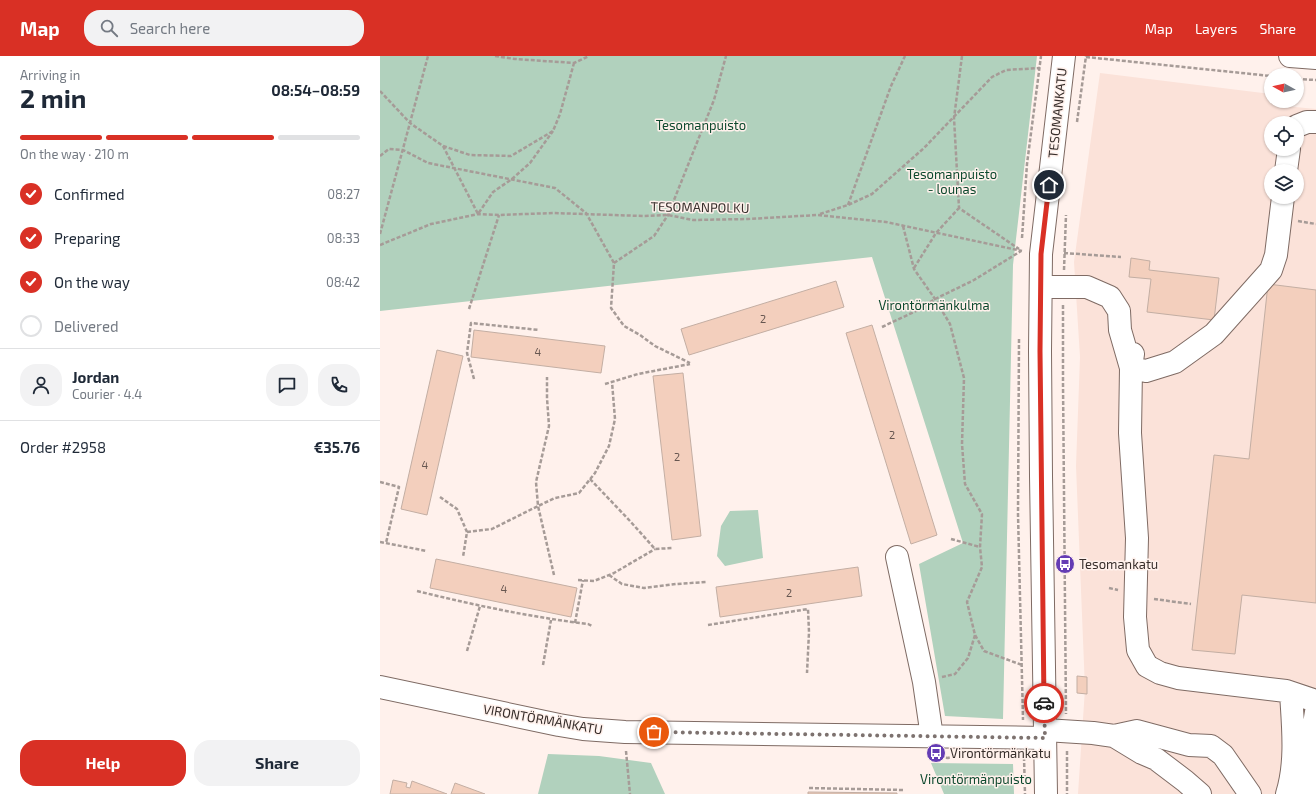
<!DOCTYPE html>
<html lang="en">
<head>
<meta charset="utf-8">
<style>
  body { margin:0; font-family:"Exo 2",sans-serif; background:#f2f2f3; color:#1f2937; height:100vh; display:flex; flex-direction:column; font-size:15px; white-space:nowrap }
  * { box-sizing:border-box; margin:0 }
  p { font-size:13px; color:#747a83 }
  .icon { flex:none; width:22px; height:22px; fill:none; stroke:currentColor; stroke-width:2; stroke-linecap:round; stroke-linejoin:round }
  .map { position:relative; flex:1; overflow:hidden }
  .panel { display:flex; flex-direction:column; background:#fff; width:380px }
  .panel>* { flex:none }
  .needle { width:26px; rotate:278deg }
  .buttons { position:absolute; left:884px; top:12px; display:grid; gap:8px }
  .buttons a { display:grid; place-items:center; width:40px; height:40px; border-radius:50%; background:#fff; box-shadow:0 1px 3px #0004; font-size:20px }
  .pin { position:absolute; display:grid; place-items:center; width:34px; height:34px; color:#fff; margin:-17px; border:2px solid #fff; border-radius:50%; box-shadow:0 1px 4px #0007 }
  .courier { position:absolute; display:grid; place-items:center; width:40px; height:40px; margin:-20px; border:3px solid #d93025; border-radius:50%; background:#fff; color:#222; box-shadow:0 1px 5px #0007 }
  .headline em { font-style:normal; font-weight:700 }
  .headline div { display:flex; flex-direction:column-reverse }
  .headline { display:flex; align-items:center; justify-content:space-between; height:68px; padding:0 20px }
  h1 { font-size:26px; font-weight:700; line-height:30px }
  .bar { display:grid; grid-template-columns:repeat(4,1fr); gap:6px 4px; align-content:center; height:48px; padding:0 20px }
  .bar i { height:5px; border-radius:3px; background:#e0e1e3 }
  .bar .current { background:#d93025 }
  .bar p { grid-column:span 4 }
  .line { display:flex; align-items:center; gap:10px; padding:0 20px; border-top:1px solid #e0e1e3 }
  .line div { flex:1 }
  .round { display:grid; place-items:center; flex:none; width:42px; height:42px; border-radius:16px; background:#f2f2f3 }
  ol { padding:0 20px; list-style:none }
  li { display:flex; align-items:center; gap:12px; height:44px }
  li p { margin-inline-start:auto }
  li .icon { padding:4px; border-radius:50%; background:#d93025; color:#fff; stroke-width:4 }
  li:last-child { color:#747a83 }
  li i { width:22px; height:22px; border:2px solid #e0e1e3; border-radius:50% }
  .action { display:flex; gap:8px; margin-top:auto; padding:8px 20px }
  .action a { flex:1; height:46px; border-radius:16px; background:#d93025; color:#fff; font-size:16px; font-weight:700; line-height:46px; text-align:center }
  .action a+a { background:#f2f2f3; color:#1f2937 }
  header { display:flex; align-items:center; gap:24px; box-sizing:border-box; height:56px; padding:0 20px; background:#d93025; color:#fff }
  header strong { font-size:19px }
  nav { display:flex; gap:22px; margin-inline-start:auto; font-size:14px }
  .search { width:280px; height:36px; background:#f2f2f3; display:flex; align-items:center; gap:10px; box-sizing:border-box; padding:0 14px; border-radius:16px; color:#747a83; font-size:15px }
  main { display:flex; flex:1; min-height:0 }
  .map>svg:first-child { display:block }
  .built { fill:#fbe2d9; fill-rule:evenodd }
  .green { fill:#b1d1bd }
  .building { fill:#f3cfbd; stroke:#c3aea3 }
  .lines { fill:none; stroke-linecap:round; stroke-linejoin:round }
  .minor-casing { stroke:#7f6b64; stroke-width:24 }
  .major-casing { stroke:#7f6b64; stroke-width:24 }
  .path { stroke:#a69b97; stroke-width:2.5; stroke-dasharray:4 2; stroke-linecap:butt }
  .minor { stroke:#fff; stroke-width:22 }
  .major { stroke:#fff; stroke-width:22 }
  .done { stroke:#7d726f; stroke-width:4; stroke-dasharray:0 7.2 }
  .route { stroke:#d93025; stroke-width:5 }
  .labels { text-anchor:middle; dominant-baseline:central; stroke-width:3; stroke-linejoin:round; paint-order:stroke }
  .number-label { font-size:11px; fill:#665650 }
  .street-label { font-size:13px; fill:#372e2b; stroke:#fff1ec }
  .park-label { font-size:13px; fill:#0c482d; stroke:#fff1ec }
  .poi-label { font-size:13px; fill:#372e2b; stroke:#fff1ec; text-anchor:start }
</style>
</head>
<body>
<header>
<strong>Map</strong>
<div class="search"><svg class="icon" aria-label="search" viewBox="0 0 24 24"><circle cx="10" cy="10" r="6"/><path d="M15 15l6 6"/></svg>Search here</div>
<nav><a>Map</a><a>Layers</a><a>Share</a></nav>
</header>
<main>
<section class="panel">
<div class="headline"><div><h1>2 min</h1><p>Arriving in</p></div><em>08:54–08:59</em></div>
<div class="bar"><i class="current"></i><i class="current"></i><i class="current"></i><i></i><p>On the way · 210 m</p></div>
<ol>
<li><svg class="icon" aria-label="check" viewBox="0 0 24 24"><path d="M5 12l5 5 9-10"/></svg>Confirmed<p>08:27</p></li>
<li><svg class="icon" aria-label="check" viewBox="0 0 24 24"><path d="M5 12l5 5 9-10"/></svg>Preparing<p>08:33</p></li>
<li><svg class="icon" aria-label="check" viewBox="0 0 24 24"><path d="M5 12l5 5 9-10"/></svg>On the way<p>08:42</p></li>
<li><i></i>Delivered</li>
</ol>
<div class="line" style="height:72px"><a class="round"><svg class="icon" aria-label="person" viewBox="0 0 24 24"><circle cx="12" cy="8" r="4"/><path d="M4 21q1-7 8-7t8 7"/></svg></a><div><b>Jordan</b><p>Courier · 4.4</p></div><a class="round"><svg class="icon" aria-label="chat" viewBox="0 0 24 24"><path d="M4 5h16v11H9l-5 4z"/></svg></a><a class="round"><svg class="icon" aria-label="phone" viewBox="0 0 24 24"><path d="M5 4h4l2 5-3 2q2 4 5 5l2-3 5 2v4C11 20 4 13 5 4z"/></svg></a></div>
<div class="line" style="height:52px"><div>Order #2958</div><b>€35.76</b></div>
<div class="action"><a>Help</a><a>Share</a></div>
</section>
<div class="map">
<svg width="936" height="738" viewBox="0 0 936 738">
  <rect width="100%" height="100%" fill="#fff1ec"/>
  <!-- built -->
  <path class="built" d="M720,17L891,38V45H906L905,50L936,53V738H698L705,633L696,410L700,301L694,206ZM891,67H917V93H891ZM891,115H917V141H891Z"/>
  <!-- green -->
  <path class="green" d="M0,0H657L633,209L623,663L565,660L539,508L583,487L492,201L0,255Z
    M378,454L383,502L345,510L337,500L341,470L350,455Z
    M168,698L219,700L271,707L285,738H158Z
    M551,707L633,708L634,738H564Z"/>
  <!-- building -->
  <path class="building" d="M751,202L770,205L769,214L839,222L834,264L767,256L771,223L749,221Z
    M456,225L464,251L309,299L301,273Z
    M888,228L936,234V547L862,539L855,598L812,594L834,399L869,403Z
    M492,269L557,479L531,488L466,277Z
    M94,274L225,290L221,317L91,301Z
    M57,294L83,300L47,459L21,453Z
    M303,317L321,480L292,484L273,320Z
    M56,503L197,532L191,561L50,532Z
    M478,511L482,540L340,561L336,531Z
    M697,620L707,621V638L697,637Z
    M13,724L27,727L26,731L30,732L32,725L67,738H10Z
    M75,727L105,738H71Z
    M428,736L517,737V738H428Z"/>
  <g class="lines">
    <!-- minor casing -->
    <g class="minor-casing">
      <path id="minor" d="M910,0L936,2
        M917,70L927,66H936
        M906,115L909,93
        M661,231H707L730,241L739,255L740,274L751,312L750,377L757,482L755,561L758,594L767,610L780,617L798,622L906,635L936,645
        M753,298L751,312L766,315L795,306L834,278L891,214L896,199L903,141
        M517,501L544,626L552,681
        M0,631L179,669L203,673L245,676L665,682
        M665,674L713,677L734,680L757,675L809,689L831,690L843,699L870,738
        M734,680L762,697L776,703L805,725L820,738
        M907,738C917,706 913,670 911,637
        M925,738L931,686L936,656"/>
    </g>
    <!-- major casing -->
    <g class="major-casing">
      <path id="major" d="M666,738L661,420L660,295L661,198L684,0"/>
    </g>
    <!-- path -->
    <path class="path" d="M115,0L135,3L194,7L209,0
      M582,0L574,62L579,152L639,193
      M706,1L891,20
      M917,23L936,24
      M0,35L30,67L63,90L98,158L113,136L132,123L150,107L173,75
      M697,66L706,0
      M63,90L90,99L131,100L173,75L180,58L194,7
      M0,100L9,93L23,94L48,107L175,132L206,157L234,207L231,252L244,270L260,279L275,290L310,307
      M468,149L511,30L525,0
      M440,158L468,149L492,138L544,92L612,21L626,14L660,12
      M918,165L936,168
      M523,170L534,213L555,243L570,268L584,322L582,388L585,428L602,458L600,491L602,511L587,546L595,579L604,595L642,609
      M0,178L48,0
      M642,182L647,108L661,0
      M0,189L51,168L98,158L119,159L173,157L263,160L288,159L313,164L368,163L437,159L506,166L642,195
      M684,197L741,201
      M234,207L274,180L288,159L334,44L346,0
      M534,212L556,177L579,152
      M684,214L686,159
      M683,249V327L686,658
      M89,253L119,159
      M502,271L536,255L555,243L594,224L641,195
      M639,283L638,458L643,664
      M94,323L87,297L91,267L159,274
      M225,328L258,318L310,308
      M210,423L250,465L275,493L292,492
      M0,426L19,431L6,487
      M60,441L77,453L87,476L83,501
      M87,476L112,473L158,450L156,426L169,370L167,342V321
      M571,483L600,491
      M0,486L47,495
      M174,519L158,450L175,442L199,437L215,417L229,390L235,363L232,326
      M229,519L242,528L264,532L296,528L327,526
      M198,524L214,525L234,517L275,493
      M729,532L738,534
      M37,535C94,549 150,561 208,568L212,570
      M774,543L811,548
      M195,567L203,524
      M328,569L428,553L429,576L427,617
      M87,595L100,550
      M163,609L171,564
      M562,621L575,618L588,602L595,579
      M246,695L250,738
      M687,695V738
      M554,700L568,702L571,701
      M644,701L645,738
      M429,732L524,734"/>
    <!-- minor -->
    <use href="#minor" class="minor"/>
    <!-- major -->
    <use href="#major" class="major"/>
  </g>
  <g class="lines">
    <!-- done -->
    <path class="done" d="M274,676L665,682L664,647"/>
    <!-- route -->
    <path class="route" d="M664,647L660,295L661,198L669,129"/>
  </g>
  <!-- icons -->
  <defs>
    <g id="bus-disc" transform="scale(1)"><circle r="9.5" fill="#643cb4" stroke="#fff1ec"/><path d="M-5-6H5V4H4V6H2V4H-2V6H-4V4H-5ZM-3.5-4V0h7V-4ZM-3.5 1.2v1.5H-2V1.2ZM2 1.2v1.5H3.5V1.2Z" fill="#fff"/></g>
  </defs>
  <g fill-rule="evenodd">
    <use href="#bus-disc" x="685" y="508"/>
    <use href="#bus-disc" x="556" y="697"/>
  </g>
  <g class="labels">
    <!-- number labels -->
    <g class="number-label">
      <text x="383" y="262">2</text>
      <text x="158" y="295">4</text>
      <text x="512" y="378">2</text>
      <text x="297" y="400">2</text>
      <text x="45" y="408">4</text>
      <text x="124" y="532">4</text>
      <text x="409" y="536">2</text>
    </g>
    <!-- street labels -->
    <g class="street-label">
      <text transform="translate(677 57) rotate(-84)">TESOMANKATU</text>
      <text transform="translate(320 151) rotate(1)">TESOMANPOLKU</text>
      <text transform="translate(163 663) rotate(10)">VIRONTÖRMÄNKATU</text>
    </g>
    <!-- park labels -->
    <g class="park-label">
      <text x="321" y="69">Tesomanpuisto</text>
      <text x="572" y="118">Tesomanpuisto<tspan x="572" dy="15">- lounas</tspan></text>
      <text x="554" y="249">Virontörmänkulma</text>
      <text x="596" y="723">Virontörmänpuisto</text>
    </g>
    <!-- poi labels -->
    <g class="poi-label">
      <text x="699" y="508">Tesomankatu</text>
      <text x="570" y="697">Virontörmänkatu</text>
    </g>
  </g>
</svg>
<div class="buttons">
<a><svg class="needle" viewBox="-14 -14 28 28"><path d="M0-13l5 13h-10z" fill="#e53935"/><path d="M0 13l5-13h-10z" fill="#747a83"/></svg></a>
<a><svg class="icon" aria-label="locate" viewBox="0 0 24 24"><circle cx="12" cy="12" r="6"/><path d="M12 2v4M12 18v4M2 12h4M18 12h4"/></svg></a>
<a><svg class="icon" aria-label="layers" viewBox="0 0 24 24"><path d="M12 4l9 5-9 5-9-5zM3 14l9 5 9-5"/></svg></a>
</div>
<div class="pin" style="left:274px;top:676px;background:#ea580c"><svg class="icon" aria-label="bag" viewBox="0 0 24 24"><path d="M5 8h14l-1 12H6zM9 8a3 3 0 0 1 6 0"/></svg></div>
<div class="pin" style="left:669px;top:129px;background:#1f2937"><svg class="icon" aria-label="home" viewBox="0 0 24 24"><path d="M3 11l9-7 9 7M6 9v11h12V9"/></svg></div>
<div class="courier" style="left:664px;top:647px"><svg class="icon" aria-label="car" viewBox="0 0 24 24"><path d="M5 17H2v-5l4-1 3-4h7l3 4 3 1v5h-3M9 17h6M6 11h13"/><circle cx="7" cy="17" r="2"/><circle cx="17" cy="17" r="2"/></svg></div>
</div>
</main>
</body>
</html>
